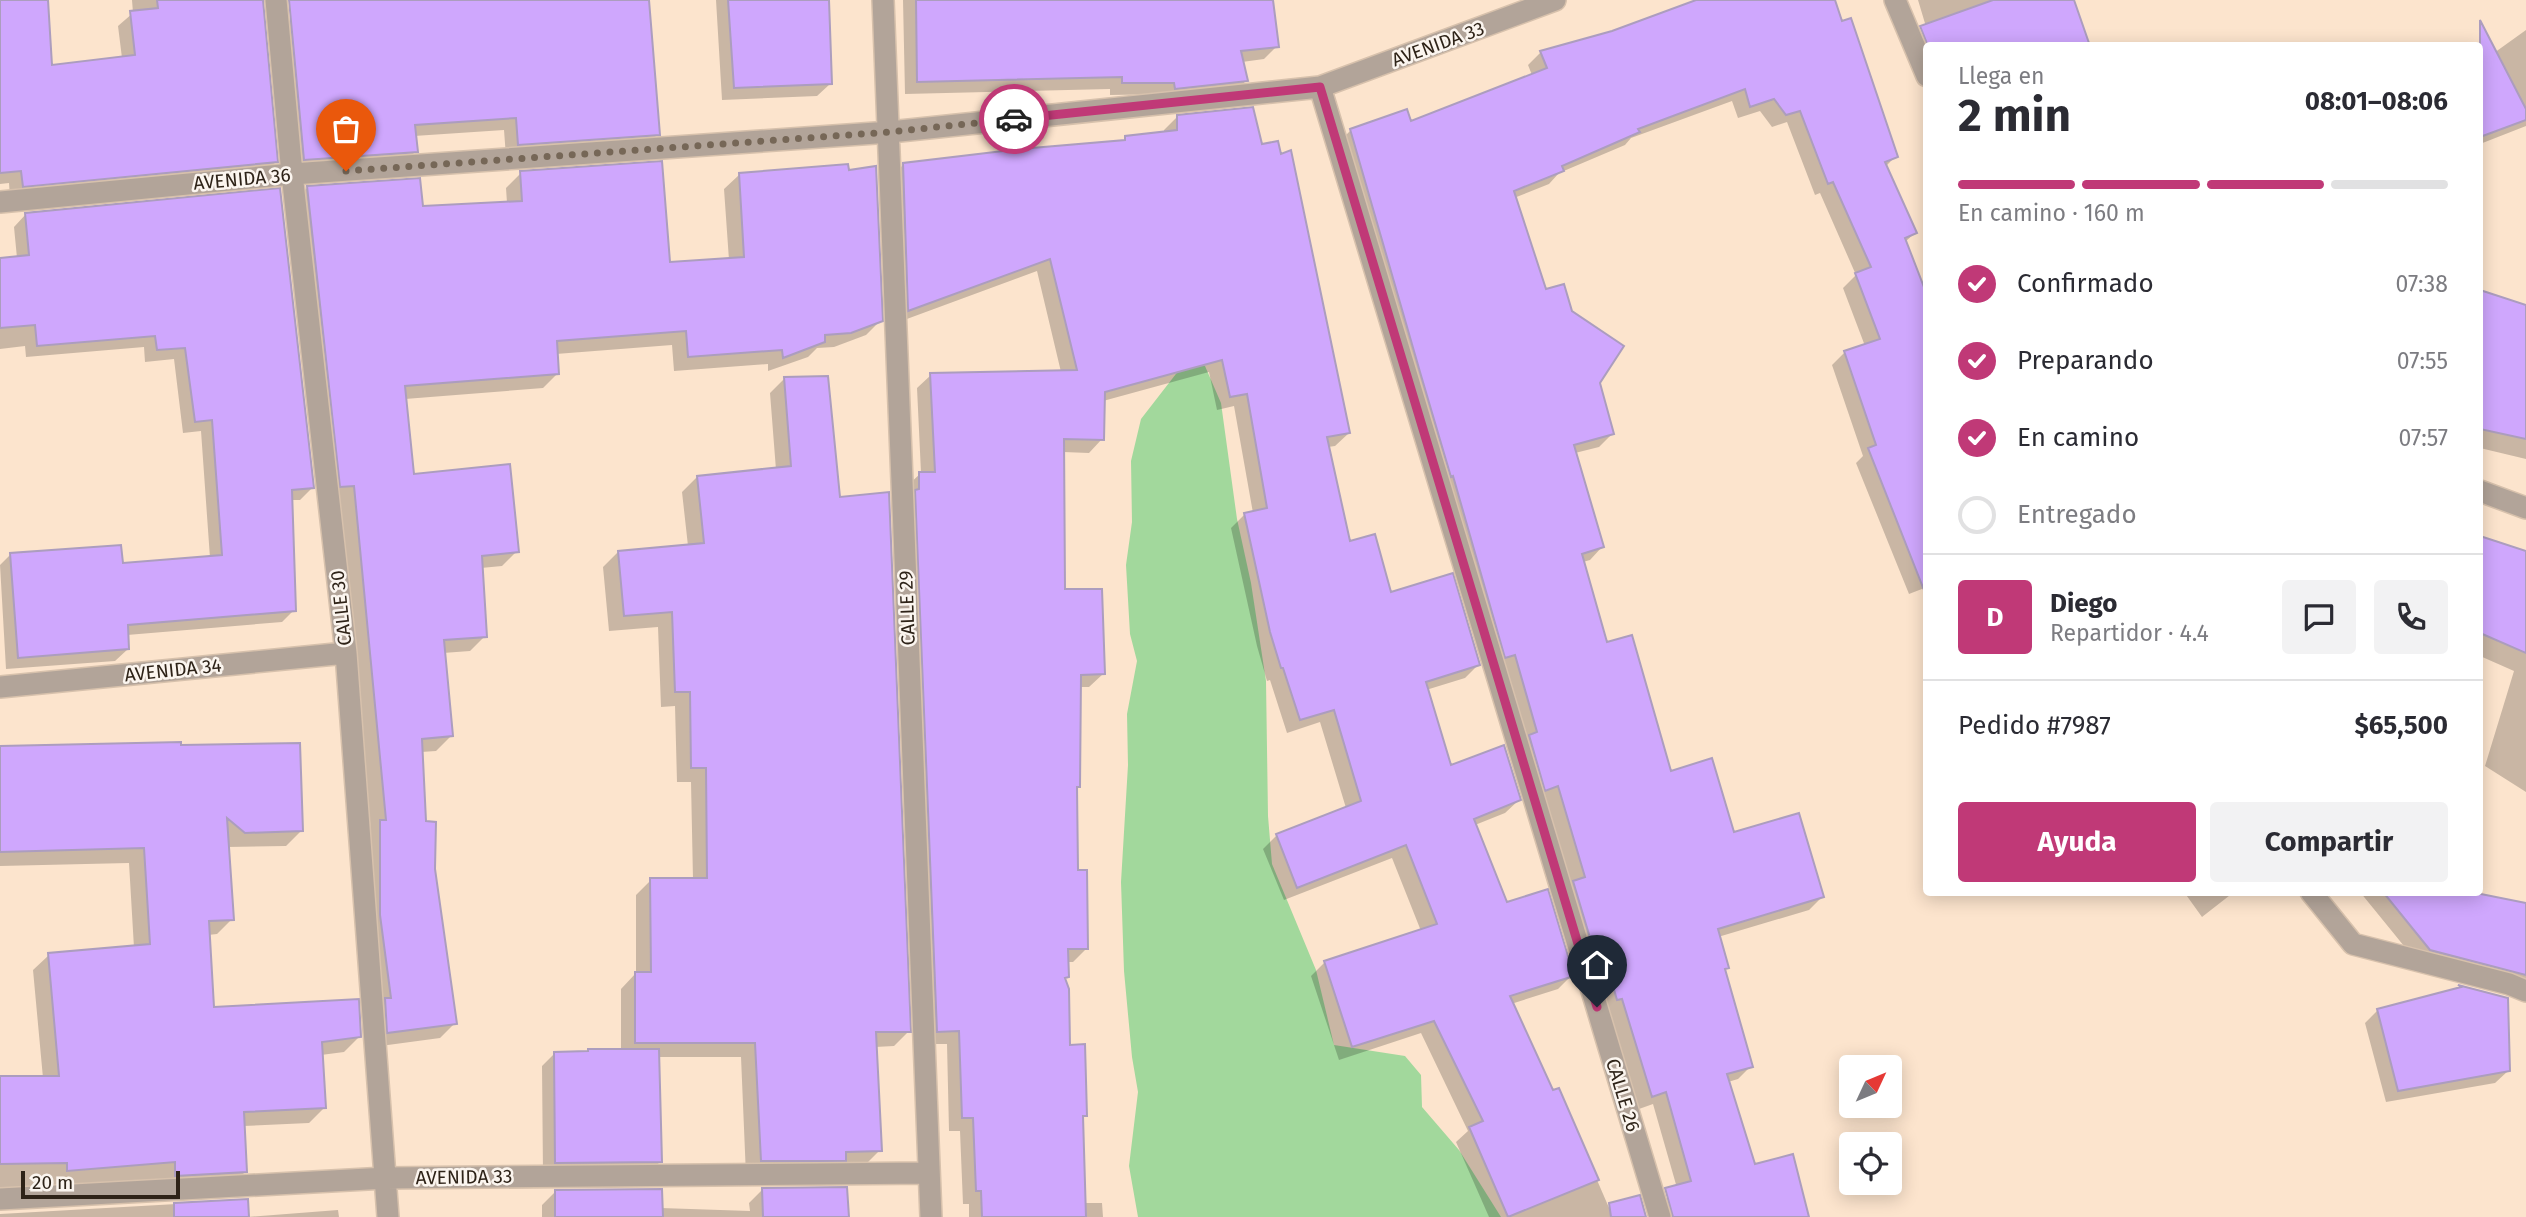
<!DOCTYPE html>
<html lang="es">
<head>
<meta charset="utf-8">
<style>
  body { margin:0; font-family:"Fira Sans",sans-serif; background:#f2f2f3; color:#2b2b33; height:100vh; display:flex; flex-direction:column; font-size:26px; white-space:nowrap }
  * { box-sizing:border-box; margin:0 }
  p { font-size:23px; color:#7c7c81 }
  .icon { flex:none; width:38px; height:38px; fill:none; stroke:currentColor; stroke-width:2; stroke-linecap:round; stroke-linejoin:round }
  .map { position:relative; flex:1; overflow:hidden }
  .details { position:absolute; left:1923px; top:42px; width:560px; height:854px; display:flex; flex-direction:column; background:#fff; border-radius:7px; box-shadow:0 4px 18px #0003 }
  .details>* { flex:none }
  .needle { width:46px; rotate:46deg }
  .controls { position:absolute; left:1839px; top:1055px; display:grid; gap:14px }
  .controls a { display:grid; place-items:center; width:63px; height:63px; border-radius:7px; background:#fff; box-shadow:0 4px 18px #0003; font-size:35px }
  .scale { position:absolute; left:21px; bottom:18px; width:159px; box-sizing:border-box; padding-left:7px; border:4px solid #2e2318; border-top:0; font-size:19px; line-height:24px; white-space:nowrap; color:#2e2318; -webkit-text-stroke:5px #fbf5ef; paint-order:stroke }
  .pin { position:absolute; display:grid; place-items:center; width:60px; height:60px; color:#fff; margin:-72px -30px; border-radius:50% 50% 50% 0; rotate:-45deg; box-shadow:0 0 7px #0007 }
  .pin .icon { rotate:45deg }
  .courier { position:absolute; display:grid; place-items:center; width:70px; height:70px; margin:-35px; border:5px solid #c03977; border-radius:50%; background:#fff; color:#222; box-shadow:0 2px 9px #0007 }
  .headline em { font-style:normal; font-weight:700 }
  .headline div { display:flex; flex-direction:column-reverse }
  .headline { display:flex; align-items:center; justify-content:space-between; height:119px; padding:0 35px }
  h1 { font-size:46px; font-weight:700; line-height:52px }
  .bar { display:grid; grid-template-columns:repeat(4,1fr); gap:10px 7px; align-content:center; height:84px; padding:0 35px }
  .bar i { height:9px; border-radius:5px; background:#e1e1e2 }
  .bar .selected { background:#c03977 }
  .bar p { grid-column:span 4 }
  .line { display:flex; align-items:center; gap:18px; padding:0 35px; border-top:2px solid #e1e1e2 }
  .line div { flex:1 }
  .round { display:grid; place-items:center; flex:none; width:74px; height:74px; border-radius:7px; background:#f2f2f3 }
  ol { padding:0 35px; list-style:none }
  li { display:flex; align-items:center; gap:21px; height:77px }
  li p { margin-inline-start:auto }
  li .icon { padding:7px; border-radius:50%; background:#c03977; color:#fff; stroke-width:4 }
  li:last-child { color:#7c7c81 }
  li i { width:38px; height:38px; border:4px solid #e1e1e2; border-radius:50% }
  .button { display:flex; gap:14px; margin-top:auto; padding:14px 35px }
  .button a { flex:1; height:80px; border-radius:7px; background:#c03977; color:#fff; font-size:28px; font-weight:700; line-height:80px; text-align:center }
  .button a+a { background:#f2f2f3; color:#2b2b33 }
  .map>svg:first-child { display:block }
  .green { fill:#a2d89c }
  .shadow { fill:#0003 }
  .building { fill:#cfa7fd; stroke:#ac9dbe; stroke-width:2 }
  .lines { fill:none; stroke-linecap:round; stroke-linejoin:round }
  .minor-casing { stroke:#d7c1ac; stroke-width:24 }
  .minor { stroke:#b2a499; stroke-width:21 }
  .done { stroke:#766757; stroke-width:7; stroke-dasharray:0 12.6 }
  .route { stroke:#c03977; stroke-width:9 }
  .labels { text-anchor:middle; dominant-baseline:central; stroke-width:5; stroke-linejoin:round; paint-order:stroke }
  .street-label { font-size:19px; fill:#2e2318; stroke:#fbf5ef }
</style>
</head>
<body>
<div class="map">
<svg width="2526" height="1217" viewBox="0 0 2526 1217">
  <rect width="100%" height="100%" fill="#fce4cd"/>
  <!-- green -->
  <path class="green" d="M1191,361L1205,366L1221,403L1237,519L1251,583L1266,681L1268,816L1272,864L1316,970L1334,1045L1405,1056L1421,1075L1422,1107L1459,1150L1501,1217H1138L1129,1166L1138,1092L1132,1057L1124,971L1121,882L1128,765L1127,714L1137,661L1130,634L1126,565L1132,522L1131,461L1141,419L1179,370Z"/>
  <!-- shadow -->
  <path class="shadow" d="M0,0H46L50,67L122,58L118,26L133,13L132,0H242L276,162L263,174L10,198L9,183L0,184Z
    M407,0H647L658,134L645,147L506,157L504,130L414,136L416,151L403,164L292,172L279,33L292,20Z
    M716,0H827L830,84L817,96L722,100Z
    M903,0H1272L1277,46L1264,59L1242,62L1246,81L1233,93L1110,95V89L905,94Z
    M1702,0H1833L1896,156L1885,167L1915,233L1905,242L1927,587L1909,594L1856,463L1863,456L1832,365L1845,352L1865,346L1843,288L1856,275L1820,193L1815,195L1787,122L1772,127L1760,111L1738,118L1732,101L1631,138L1625,145L1559,173L1549,184L1514,198L1544,291L1598,383L1612,434L1599,447L1575,453L1602,547L1590,560L1583,562L1606,644L1670,773L1733,835L1822,897L1809,910L1718,937L1727,968L1724,971L1751,1066L1738,1079L1728,1082L1753,1166L1807,1217H1671L1666,1199L1677,1188L1653,1104L1639,1109L1609,1010L1604,1012L1338,143L1351,130L1410,123L1532,75L1528,65L1541,52L1613,33Z
    M1918,0H2072L2088,46H1927V59L1919,38L1927,30Z
    M2526,30V126L2480,144V63Z
    M1177,117L1260,146L1349,433L1335,446L1328,447L1348,543L1390,594L1478,665L1465,678L1426,690L1450,768L1519,800L1505,813L1475,825L1506,904L1572,975L1558,989L1511,1004L1552,1093L1558,1090L1613,1217H1489L1456,1142L1468,1131L1421,1033L1339,1060L1311,976L1325,962L1421,931L1392,858L1284,900L1263,849L1277,835L1346,808L1320,722L1287,733L1270,680L1267,681L1257,646L1231,528L1245,514L1253,513L1234,406L1217,410L1209,372L1103,401L1102,439L1089,453L1063,452L1064,591L1103,674L1089,687H1079L1078,786L1075,789L1076,872L1086,949L1073,962H1067V976L1063,980L1068,1046L1085,1116L1082,1119L1083,1203H1102L1103,1217H969V1204H963L960,1131H949L947,1044H924L906,487L921,473L917,388L931,375L1061,372L1037,271L896,323L890,179L903,165L1122,142L1126,138L1164,133V130Z
    M521,173L668,264L729,260L724,189L739,175L881,320L866,335L834,347L817,348L808,357L768,371V364L674,371L672,345L556,354L558,373L543,388L405,399L412,476L517,551L502,566L481,568L485,636L470,651L443,653L451,736L436,751L421,752L424,823L455,1023L440,1038L373,1047L366,837L371,832L339,500L326,501L292,203L307,188L421,208L507,203L506,188Z
    M279,190L312,488L300,500H291L294,610L282,622L127,635L128,649L115,661L6,669L0,565L10,555L121,565L210,558L201,431L183,433L174,359L145,362L144,347L26,357L25,346L0,349V260L17,258L14,227L26,214Z
    M2480,292L2511,302L2526,367V459L2480,448Z
    M785,378L838,499L909,1031L894,1046L875,1047L880,1150L865,1165L746,1176L741,1057H658L660,1162L647,1174L543,1175L542,1066L554,1054L621,1050V989L636,973V895L651,880H693L691,782H677L675,706L661,707L658,627L609,631L603,567L618,552L688,546L682,492L697,477L776,470L770,393Z
    M2480,538L2526,553V792L2485,766L2514,671L2480,656Z
    M179,747L301,831L286,846L227,847L232,919L217,934L208,935L213,1009L360,1036L344,1052L321,1055L324,1108L309,1123L243,1126L245,1172L230,1187L0,1200V1077L43,1078L33,970L49,955L134,948L129,863L0,866V748Z
    M2184,892H2234L2202,917Z
    M2360,892H2462L2526,905V990L2417,962Z
    M2459,987L2506,999L2508,1071L2495,1083L2386,1102L2365,1023L2378,1010L2455,991Z
    M763,1189L847,1217H542V1205L556,1191L661,1208L750,1211L749,1203Z
    M247,1200V1217L338,1210L339,1217H0V1214Z"/>
  <!-- building -->
  <path class="building" d="M0,0H48L52,65L135,55L130,11L158,8L157,0H263L278,162L23,187L21,171L0,173Z
    M289,0H649L660,135L518,145L516,118L415,125L418,152L304,160Z
    M728,0H829L832,84L734,88Z
    M916,0H1273L1279,47L1241,51L1248,81L1175,89L1174,83H1122V77L917,82Z
    M1696,0H1835L1842,21L1851,18L1898,157L1885,162L1917,233L1905,238L1927,295V590H1924L1868,448L1876,445L1844,351L1880,339L1855,273L1871,267L1833,182L1828,184L1800,111L1786,115L1774,99L1750,107L1745,89L1638,129L1640,132L1562,166L1564,171L1514,191L1546,289L1564,284L1572,311L1624,346L1600,383L1614,434L1574,445L1604,547L1582,554L1607,642L1632,635L1671,771L1712,758L1734,832L1799,813L1824,897L1718,929L1729,968L1725,969L1753,1067L1727,1074L1755,1164L1793,1154L1809,1217H1673L1665,1188L1691,1181L1666,1092L1652,1097L1622,999L1617,1000L1607,965L1599,968L1573,881L1585,877L1558,786L1545,791L1529,735L1537,732L1515,655L1505,658L1453,476L1451,477L1420,372L1350,129L1407,109L1411,121L1547,68L1540,51L1612,31Z
    M1993,0H2074L2090,46H1928L1920,26Z
    M2480,20L2526,109V120L2480,137Z
    M1253,107L1262,144L1278,141L1281,154L1291,150L1350,433L1327,437L1350,541L1375,534L1391,592L1453,573L1480,665L1426,682L1451,765L1504,745L1521,800L1474,819L1507,902L1548,889L1574,976L1510,996L1553,1090L1559,1088L1599,1180L1508,1217L1469,1127L1483,1121L1434,1021L1352,1047L1324,961L1437,924L1406,845L1297,888L1276,834L1361,801L1334,710L1300,720L1283,668H1281L1270,632L1244,513L1267,508L1247,394L1230,397L1222,360L1105,392L1104,440L1064,439L1065,589H1102L1105,674L1081,675L1080,787H1077L1078,870H1087L1088,949H1068L1069,977L1065,978L1069,989L1070,1045L1085,1044L1087,1116H1083L1086,1217H982L981,1191H976L973,1118H962L959,1031L937,1032L915,490L919,489V472H935L930,373L1077,370L1050,259L908,311L903,163L1020,149L1125,140V136L1177,130V115Z
    M662,161L670,262L744,257L739,173L848,164L849,170L876,166L883,321L851,333L825,335V342L783,358L782,350L688,357L686,331L557,341L559,374L405,386L414,474L510,464L519,552L482,556L487,637L444,640L453,736L422,739L426,821L436,822L435,869L457,1024L387,1033L385,998H391L380,915V820H386L354,486L340,487L307,186L420,178L423,206L522,201L520,171Z
    M280,188L314,488L292,490L296,611L128,625L129,649L18,658L10,553L121,545L123,563L222,555L212,420L195,422L185,348L157,350L155,336L37,346L35,325L0,328V258L29,255L25,213Z
    M2480,290L2526,305V439L2480,429Z
    M828,376L840,497L889,492L911,1032H876L882,1151L846,1152V1161H761L755,1043H635V972H651L650,878H707L706,768H691L690,692H675L672,612L624,616L618,551L704,543L697,476L791,466L784,377Z
    M2480,536L2526,551V653L2480,633Z
    M181,742V745L300,743L303,831L245,833L227,818L234,920L209,921L214,1007L359,999L361,1037L322,1042L326,1108L244,1112L247,1172L175,1176V1162L67,1171V1163L0,1164V1076H59L48,953L150,944L144,848L0,852V746Z
    M2383,892H2471L2526,903V975L2430,950Z
    M2458,985L2508,998L2510,1071L2398,1091L2377,1009L2461,987Z
    M588,1049H659L662,1162L555,1163L554,1052L588,1051Z
    M847,1187L849,1217H763L762,1188Z
    M662,1189L663,1217H555V1190Z
    M1640,1195L1646,1217H1611L1609,1203Z
    M248,1199L249,1217H174V1203Z"/>
  <g class="lines">
    <!-- minor casing -->
    <g class="minor-casing">
      <path id="minor" d="M276,0L292,174L346,653L388,1217
        M883,0L931,1217
        M1895,0L1927,76
        M1320,87L1660,1217
        M0,202L292,174L890,132L1320,87L1555,0
        M2480,491L2526,508
        M0,687L346,653
        M2311,892L2353,944L2509,984L2526,991
        M0,1199L386,1178L928,1173"/>
    </g>
    <!-- minor -->
    <use href="#minor" class="minor"/>
  </g>
  <g class="lines">
    <!-- done -->
    <path class="done" d="M346,171L890,132L1014,119"/>
    <!-- route -->
    <path class="route" d="M1014,119L1320,87L1597,1007"/>
  </g>
  <g class="labels">
    <!-- street labels -->
    <g class="street-label">
      <text transform="translate(1438 44) rotate(-20)">AVENIDA 33</text>
      <text transform="translate(242 179) rotate(-5)">AVENIDA 36</text>
      <text transform="translate(341 608) rotate(-96)">CALLE 30</text>
      <text transform="translate(907 608) rotate(-92)">CALLE 29</text>
      <text transform="translate(173 670) rotate(-6)">AVENIDA 34</text>
      <text transform="translate(1623 1095) rotate(73)">CALLE 26</text>
      <text transform="translate(464 1177) rotate(-1)">AVENIDA 33</text>
    </g>
  </g>
</svg>
<div class="controls">
<a><svg class="needle" viewBox="-14 -14 28 28"><path d="M0-13l5 13h-10z" fill="#e53935"/><path d="M0 13l5-13h-10z" fill="#7c7c81"/></svg></a>
<a><svg class="icon" aria-label="locate" viewBox="0 0 24 24"><circle cx="12" cy="12" r="6"/><path d="M12 2v4M12 18v4M2 12h4M18 12h4"/></svg></a>
</div>
<div class="scale">20 m</div>
<div class="pin" style="left:346px;top:171px;background:#ea580c"><svg class="icon" aria-label="bag" viewBox="0 0 24 24"><path d="M5 8h14l-1 12H6zM9 8a3 3 0 0 1 6 0"/></svg></div>
<div class="pin" style="left:1597px;top:1007px;background:#1f2937"><svg class="icon" aria-label="home" viewBox="0 0 24 24"><path d="M3 11l9-7 9 7M6 9v11h12V9"/></svg></div>
<div class="courier" style="left:1014px;top:119px"><svg class="icon" aria-label="car" viewBox="0 0 24 24"><path d="M5 17H2v-5l4-1 3-4h7l3 4 3 1v5h-3M9 17h6M6 11h13"/><circle cx="7" cy="17" r="2"/><circle cx="17" cy="17" r="2"/></svg></div>
<section class="details">
<div class="headline"><div><h1>2 min</h1><p>Llega en</p></div><em>08:01–08:06</em></div>
<div class="bar"><i class="selected"></i><i class="selected"></i><i class="selected"></i><i></i><p>En camino · 160 m</p></div>
<ol>
<li><svg class="icon" aria-label="check" viewBox="0 0 24 24"><path d="M5 12l5 5 9-10"/></svg>Confirmado<p>07:38</p></li>
<li><svg class="icon" aria-label="check" viewBox="0 0 24 24"><path d="M5 12l5 5 9-10"/></svg>Preparando<p>07:55</p></li>
<li><svg class="icon" aria-label="check" viewBox="0 0 24 24"><path d="M5 12l5 5 9-10"/></svg>En camino<p>07:57</p></li>
<li><i></i>Entregado</li>
</ol>
<div class="line" style="height:126px"><b class="round" style="background:#c03977;color:#fff">D</b><div><b>Diego</b><p>Repartidor · 4.4</p></div><a class="round"><svg class="icon" aria-label="chat" viewBox="0 0 24 24"><path d="M4 5h16v11H9l-5 4z"/></svg></a><a class="round"><svg class="icon" aria-label="phone" viewBox="0 0 24 24"><path d="M5 4h4l2 5-3 2q2 4 5 5l2-3 5 2v4C11 20 4 13 5 4z"/></svg></a></div>
<div class="line" style="height:91px"><div>Pedido #7987</div><b>$65,500</b></div>
<div class="button"><a>Ayuda</a><a>Compartir</a></div>
</section>
</div>
</body>
</html>
